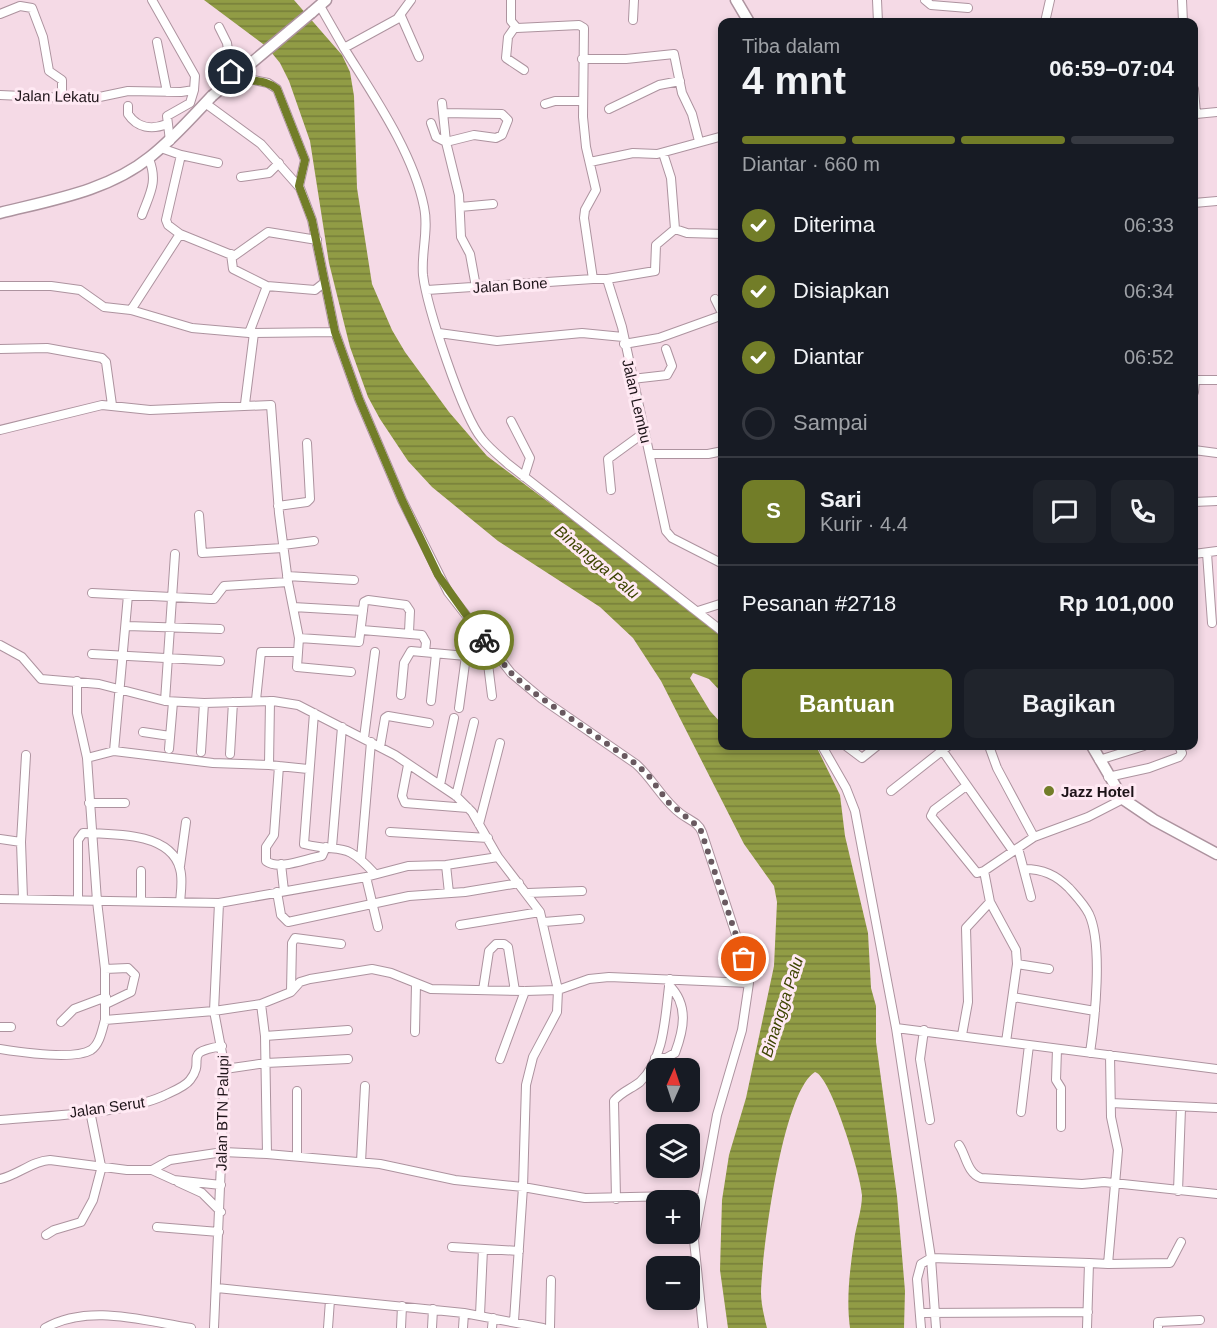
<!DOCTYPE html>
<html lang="id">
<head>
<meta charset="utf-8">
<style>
  body { margin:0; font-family:Arial,sans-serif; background:#20242c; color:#f1f3f6; height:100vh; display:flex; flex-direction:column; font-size:22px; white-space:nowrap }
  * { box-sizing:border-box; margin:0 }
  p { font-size:20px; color:#9ea1a6 }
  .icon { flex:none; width:33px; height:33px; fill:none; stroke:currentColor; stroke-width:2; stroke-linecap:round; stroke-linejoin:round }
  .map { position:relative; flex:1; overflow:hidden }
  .sheet { position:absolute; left:718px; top:18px; width:480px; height:732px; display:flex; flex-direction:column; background:#171b24; border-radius:12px; box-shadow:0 3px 9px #0003 }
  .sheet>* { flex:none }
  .needle { width:39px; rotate:3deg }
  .buttons { position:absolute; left:646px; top:1058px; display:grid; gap:12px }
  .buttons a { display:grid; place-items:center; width:54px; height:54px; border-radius:12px; background:#171b24; box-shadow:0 3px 9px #0003; font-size:30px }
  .pin { position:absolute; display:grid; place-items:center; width:51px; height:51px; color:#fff; margin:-26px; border:3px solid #fff; border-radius:50%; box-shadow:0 2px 6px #0007 }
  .courier { position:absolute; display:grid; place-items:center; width:60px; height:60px; margin:-30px; border:4px solid #727d28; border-radius:50%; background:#fff; color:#222; box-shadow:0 2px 8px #0007 }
  .headline em { font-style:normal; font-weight:700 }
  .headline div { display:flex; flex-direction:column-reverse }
  .headline { display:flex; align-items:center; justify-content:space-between; height:102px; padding:0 24px }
  h1 { font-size:39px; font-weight:700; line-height:45px }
  .bar { display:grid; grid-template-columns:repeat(4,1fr); gap:9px 6px; align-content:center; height:72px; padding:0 24px }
  .bar i { height:8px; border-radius:4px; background:#363941 }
  .bar .on { background:#727d28 }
  .bar p { grid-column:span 4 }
  .line { display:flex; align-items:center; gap:15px; padding:0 24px; border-top:2px solid #363941 }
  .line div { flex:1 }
  .round { display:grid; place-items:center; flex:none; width:63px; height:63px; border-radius:12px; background:#20242c }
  ol { padding:0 24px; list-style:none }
  li { display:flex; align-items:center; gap:18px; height:66px }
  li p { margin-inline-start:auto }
  li .icon { padding:6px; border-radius:50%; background:#727d28; color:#fff; stroke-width:4 }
  li:last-child { color:#9ea1a6 }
  li i { width:33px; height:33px; border:3px solid #363941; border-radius:50% }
  .button { display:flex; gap:12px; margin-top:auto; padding:12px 24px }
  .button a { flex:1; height:69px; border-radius:12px; background:#727d28; color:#fff; font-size:24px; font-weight:700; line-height:69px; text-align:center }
  .button a+a { background:#20242c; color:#f1f3f6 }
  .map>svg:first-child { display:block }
  .water { fill:url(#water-rules) }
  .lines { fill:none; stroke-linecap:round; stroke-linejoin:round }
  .minor-casing { stroke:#ad939f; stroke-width:10 }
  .major-casing { stroke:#ad939f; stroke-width:13 }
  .minor { stroke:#fff; stroke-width:8 }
  .major { stroke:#fff; stroke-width:10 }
  .major-bridge-casing { stroke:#ad939f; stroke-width:13; stroke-linecap:butt }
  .major-bridge { stroke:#fff; stroke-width:10 }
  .done { stroke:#695960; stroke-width:6; stroke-dasharray:0 10.8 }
  .route { stroke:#727d28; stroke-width:8 }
  .poi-dot { fill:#727d28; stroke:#ffe9f3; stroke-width:2 }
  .labels { text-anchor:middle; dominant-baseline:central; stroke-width:6; stroke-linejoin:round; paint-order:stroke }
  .street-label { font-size:15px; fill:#1d1318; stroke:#ffe9f3 }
  .poi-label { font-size:15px; font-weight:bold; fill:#1d1318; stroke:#ffe9f3; text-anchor:start }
  .water-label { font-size:16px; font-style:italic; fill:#3d4400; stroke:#ffe9f3 }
</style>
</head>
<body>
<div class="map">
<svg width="1217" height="1328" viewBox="0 0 1217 1328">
  <defs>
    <pattern id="water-rules" width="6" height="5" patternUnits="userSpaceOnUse" patternTransform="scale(1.5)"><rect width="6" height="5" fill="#919c45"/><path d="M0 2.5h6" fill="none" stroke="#767e39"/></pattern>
  </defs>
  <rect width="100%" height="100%" fill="#f5dae6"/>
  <!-- water -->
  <path class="water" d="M204,0H294L342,55L350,72L354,96L357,188L372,284L392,330L405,352L449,412L487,456L687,606L723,638V694L709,679L693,673L690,678L710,711L723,725V746H816L840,795L845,836L868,933L871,988L876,1006V1042L897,1196L905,1291L904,1328H850C846,1299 850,1269 854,1241C856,1226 862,1210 862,1195C861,1176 831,1076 815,1072C782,1092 762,1253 761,1292C761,1304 764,1316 767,1328H728L720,1270L722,1200L729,1155L746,1098L774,966L777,902L774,886L744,844L661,681L633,638L600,607L498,541L432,487L408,461L380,419L368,397L350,347L329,263L310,141L289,81L280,63L267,47Z"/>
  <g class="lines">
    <!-- minor casing -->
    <g class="minor-casing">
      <path id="minor" d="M411,0L397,19L344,48C373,95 413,152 424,207C429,230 421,252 423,275C427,307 462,415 482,439C489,448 499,456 508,464L723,632
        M877,0L878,22
        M925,0L931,5L968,8
        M1182,0L1183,22
        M320,6L344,48
        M0,14L20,6L32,8L43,37L49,71L62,80V99
        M401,16L419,57
        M633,20L634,0
        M1045,22L1050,0
        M219,27L227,43L231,72L235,76L268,83L277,89L305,160L299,186
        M515,27L508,37L506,58L524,70
        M157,42L167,92
        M582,59H626L674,54L682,93L692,114L699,141
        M1194,89L1196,114H1194
        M0,95L90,99L128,91L181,92L194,90L195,76L152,0
        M205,103L261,144L300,188L312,220L335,332L359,399L402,500L448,592L511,673L542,699L636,764C653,779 663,801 681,814C689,820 698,822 702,832L744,959L749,983L742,1030L717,1115L694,1240L703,1328
        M442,103L446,142
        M545,104L555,101H583
        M128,106V114C137,128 152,130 167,124
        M609,109L659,85L680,81
        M443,113L502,114L508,120L502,135L496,138L474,135L446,142L459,195L461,237L470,254L476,287
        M1196,114L1217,112
        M431,123L436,137L446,142
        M170,141L167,116L190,103L194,90
        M161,148L181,155L166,220L168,225L180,234
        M663,153L671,178L675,229L687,233L723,234
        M181,155L218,163
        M590,162L633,153L657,154L723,136
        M241,177L269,173L279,163
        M1194,203L1217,201
        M460,207L493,204
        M142,215C150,193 158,182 149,159
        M231,254L233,269L267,286L249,333
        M593,279H607L622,327L666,531L672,538L723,564
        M607,279L655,271L656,245L675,229
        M0,286H51L80,290L104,307L131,310L192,328L249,333L335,332
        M267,286L315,290L325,282
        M427,290L593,279L584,218L585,210L596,190L586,147L583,117L584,28L579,25L517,28L511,21V0
        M715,299L723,315
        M131,310L180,234L234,256L268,232L317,240
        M439,333L497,341L582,333L623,337
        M624,344L659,338L723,315
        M0,349L47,348L102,358L106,362L112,405
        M632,379L667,375L672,366L666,349
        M1194,380H1217
        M1194,392L1195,380
        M245,404L254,333
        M511,421L530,458L524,477
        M0,430L102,405L150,410L271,405L279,513L288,582L299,638L297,667L351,672
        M1194,450L1217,453
        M650,454H708L723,451
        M611,490L608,459L645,432
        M1194,502L1217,501
        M278,506L307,502L310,499L307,443
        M199,515L202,553L283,548
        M283,545L314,541
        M1207,553L1212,623
        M1194,554L1217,551
        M287,576L354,580
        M92,593L211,599H214L224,586L288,582
        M293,607L363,611
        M698,611L723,603
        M127,626L220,629
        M362,630L422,635L426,642L425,652
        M299,638L359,642L364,602L368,600L406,605L410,611L409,632
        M0,645L22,657L41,679L99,684L165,701L204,703L273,701L298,705L395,755L456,796L472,812L498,857L540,912L558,990L557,1012L533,1057L526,1085L523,1187L514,1321
        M92,654L220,661
        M487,656L492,696
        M77,681V713L87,758L97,901L105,969V1020L214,1011L261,1004L291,992L300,982L310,979L372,969L391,973L431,989L525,991L558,990L589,979L609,977L749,983
        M401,695L404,663L411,651L466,656L497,655
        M256,700L261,652H296
        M165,701L175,554
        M270,701L269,765L308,769
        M431,701L436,654
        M459,708L466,656
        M314,713L304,844C343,854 343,839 375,874
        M143,732L170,736
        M364,738L375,652
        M822,746L846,788L855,811L896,1028L931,1258L936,1328
        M846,746L862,758L877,746
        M989,746L997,768L1034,837
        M380,747L385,718L388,716L429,723
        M169,749L173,702
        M942,750L1013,851
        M114,751L128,595
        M201,752L204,703
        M230,754L233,702
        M87,758L114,751L213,763L269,765
        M1099,760L1144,746
        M408,765L402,796L405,803L468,808
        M279,766L274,835L266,847V861C279,871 307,858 322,856L326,847
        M1108,777L1149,768L1179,757L1182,753L1179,746
        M440,785L454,718
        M966,786L934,810L931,816L977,873L984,871L1034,837L1088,817L1123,799
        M891,791L948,746
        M456,796L474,722
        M89,803H125
        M479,824L500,743
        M390,832L488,838
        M0,839L21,842
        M332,847L342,727
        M1018,848L1031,897
        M361,859L371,742
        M281,864L284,891
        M446,865L449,893
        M180,866L186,822
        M1024,869C1043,869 1056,875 1069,888C1076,896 1084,904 1089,914C1103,944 1095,1019 1090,1053
        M984,871L990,902L1016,950L1017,964L1006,1042
        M366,877L378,927
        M277,892L281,915L288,922L409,896L465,892L519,883
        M528,893L582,891
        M0,899L219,903L214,1011L225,1069L214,1328
        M23,899L21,842L26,755
        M78,900V840L83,833C113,834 171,832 180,869C183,879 181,891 180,902
        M141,901V871
        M219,903L366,877L408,866L446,865L498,857
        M544,922L580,919
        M460,925L540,912
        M1017,964L1049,969
        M105,969L128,968L135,975L131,992L106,1004
        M483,990L489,951L496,944H504L508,947L515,991
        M291,991L292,943L295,938L341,944
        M1013,997L1095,1011
        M261,1004L265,1036L267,1154
        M61,1022L74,1009L106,997
        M0,1027H11
        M896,1028L1217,1069
        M924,1030L920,1059L930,1120
        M415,1032L416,984
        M962,1035L968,1002L966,928L990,902
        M265,1036L348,1030
        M0,1049C19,1052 74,1060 91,1050C100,1044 102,1030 105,1020
        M1057,1049L1056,1080L1061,1088V1127
        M655,1058H666L675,1053C684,1029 689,1005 669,985
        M500,1059L525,991
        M225,1069L266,1063L348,1059
        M1111,1103L1217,1108
        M90,1111L101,1166
        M1021,1112L1029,1045
        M0,1120C48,1115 120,1115 163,1096C171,1092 185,1087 190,1080C207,1059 180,1053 222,1046
        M959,1145C966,1155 967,1173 981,1178L1082,1184L1104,1182L1217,1194
        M297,1156V1091
        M361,1162L365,1086
        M152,1170L170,1160L223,1152L267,1154L380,1164L455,1180L523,1187L585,1198L676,1196L700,1199
        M0,1179C18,1175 32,1161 50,1160L127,1170H152L174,1180L221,1185
        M178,1182L202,1193L221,1212
        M1178,1191L1181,1108
        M616,1199L614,1101C621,1092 631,1089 640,1082C666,1057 665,1012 670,979
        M157,1227L219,1232
        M46,1235L54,1230L81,1222L93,1200L102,1166
        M452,1247L519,1251
        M1108,1264L1170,1263L1181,1242
        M217,1288L464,1313L543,1328
        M920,1313L1088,1312
        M480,1315L483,1249
        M45,1328C89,1303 144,1321 191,1328
        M328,1328L330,1300
        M401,1328L402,1306
        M432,1328L433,1309
        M463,1328L464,1313
        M492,1328L493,1318
        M550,1328L551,1280
        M921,1328L917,1279L921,1264L931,1258L1089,1263
        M1087,1328L1089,1263L1108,1264L1118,1150L1111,1117L1110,1055
        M1158,1328V1322L1200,1320"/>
    </g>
    <!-- major casing -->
    <g class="major-casing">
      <path id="major" d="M736,0L749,22
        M311,13L326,0
        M0,213C51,200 108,191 150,157C173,139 192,117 212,96
        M1092,746L1123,799L1154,820L1217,854"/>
    </g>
    <!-- minor -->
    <use href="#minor" class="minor"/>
    <!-- major -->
    <use href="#major" class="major"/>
    <!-- major-bridge casing -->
    <g class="major-bridge-casing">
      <path id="major-bridge" d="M212,96L311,13"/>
    </g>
    <!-- major-bridge -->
    <use href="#major-bridge" class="major-bridge"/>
  </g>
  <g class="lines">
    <!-- done -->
    <path class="done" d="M484,640L511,673L530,690L636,764L648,775L669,803L700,828L744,959"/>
    <!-- route -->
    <path class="route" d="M231,72C243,84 264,77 277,89L305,160L299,186L312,220L335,332L359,399L402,500L438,575L484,640"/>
  </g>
  <!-- markers -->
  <circle class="poi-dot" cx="1049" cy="791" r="6"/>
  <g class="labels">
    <!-- street labels -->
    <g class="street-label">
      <text transform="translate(57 96) rotate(1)">Jalan Lekatu</text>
      <text transform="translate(510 285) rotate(-4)">Jalan Bone</text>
      <text transform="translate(637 401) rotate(77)">Jalan Lembu</text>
      <text transform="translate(107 1107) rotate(-8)">Jalan Serut</text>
      <text transform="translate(222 1113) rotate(-89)">Jalan BTN Palupi</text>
    </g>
    <!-- poi labels -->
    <g class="poi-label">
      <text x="1061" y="791">Jazz Hotel</text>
    </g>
    <!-- water labels -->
    <g class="water-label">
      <text transform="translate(597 562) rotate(40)">Binangga Palu</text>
      <text transform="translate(782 1007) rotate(-72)">Binangga Palu</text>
    </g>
  </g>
</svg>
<div class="buttons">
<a><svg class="needle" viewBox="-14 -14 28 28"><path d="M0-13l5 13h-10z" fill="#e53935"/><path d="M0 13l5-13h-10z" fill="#9ea1a6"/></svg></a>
<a><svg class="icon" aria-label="layers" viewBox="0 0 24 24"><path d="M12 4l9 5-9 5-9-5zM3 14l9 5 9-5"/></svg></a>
<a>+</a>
<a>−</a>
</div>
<div class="pin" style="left:744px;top:959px;background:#ea580c"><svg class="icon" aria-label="bag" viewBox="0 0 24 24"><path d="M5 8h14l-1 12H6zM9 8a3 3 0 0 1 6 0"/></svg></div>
<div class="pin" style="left:231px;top:72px;background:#1f2937"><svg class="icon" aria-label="home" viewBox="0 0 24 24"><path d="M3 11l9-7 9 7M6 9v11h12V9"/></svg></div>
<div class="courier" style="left:484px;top:640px"><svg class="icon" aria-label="bike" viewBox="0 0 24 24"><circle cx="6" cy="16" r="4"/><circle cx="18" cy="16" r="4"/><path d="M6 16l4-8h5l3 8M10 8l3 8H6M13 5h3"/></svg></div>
<section class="sheet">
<div class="headline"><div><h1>4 mnt</h1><p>Tiba dalam</p></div><em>06:59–07:04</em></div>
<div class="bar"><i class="on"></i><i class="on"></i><i class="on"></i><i></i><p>Diantar · 660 m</p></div>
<ol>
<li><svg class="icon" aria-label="check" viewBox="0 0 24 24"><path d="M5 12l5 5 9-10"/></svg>Diterima<p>06:33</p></li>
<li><svg class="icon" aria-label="check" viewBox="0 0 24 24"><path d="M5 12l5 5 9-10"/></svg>Disiapkan<p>06:34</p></li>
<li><svg class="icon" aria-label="check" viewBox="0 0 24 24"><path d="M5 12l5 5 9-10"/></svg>Diantar<p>06:52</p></li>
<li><i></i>Sampai</li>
</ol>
<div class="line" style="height:108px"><b class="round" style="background:#727d28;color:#fff">S</b><div><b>Sari</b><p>Kurir · 4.4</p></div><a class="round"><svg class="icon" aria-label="chat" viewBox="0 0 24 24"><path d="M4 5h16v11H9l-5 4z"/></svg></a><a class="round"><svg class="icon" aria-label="phone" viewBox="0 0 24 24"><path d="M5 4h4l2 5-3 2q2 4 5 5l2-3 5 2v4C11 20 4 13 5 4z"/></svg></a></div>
<div class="line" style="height:78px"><div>Pesanan #2718</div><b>Rp 101,000</b></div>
<div class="button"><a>Bantuan</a><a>Bagikan</a></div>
</section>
</div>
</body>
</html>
